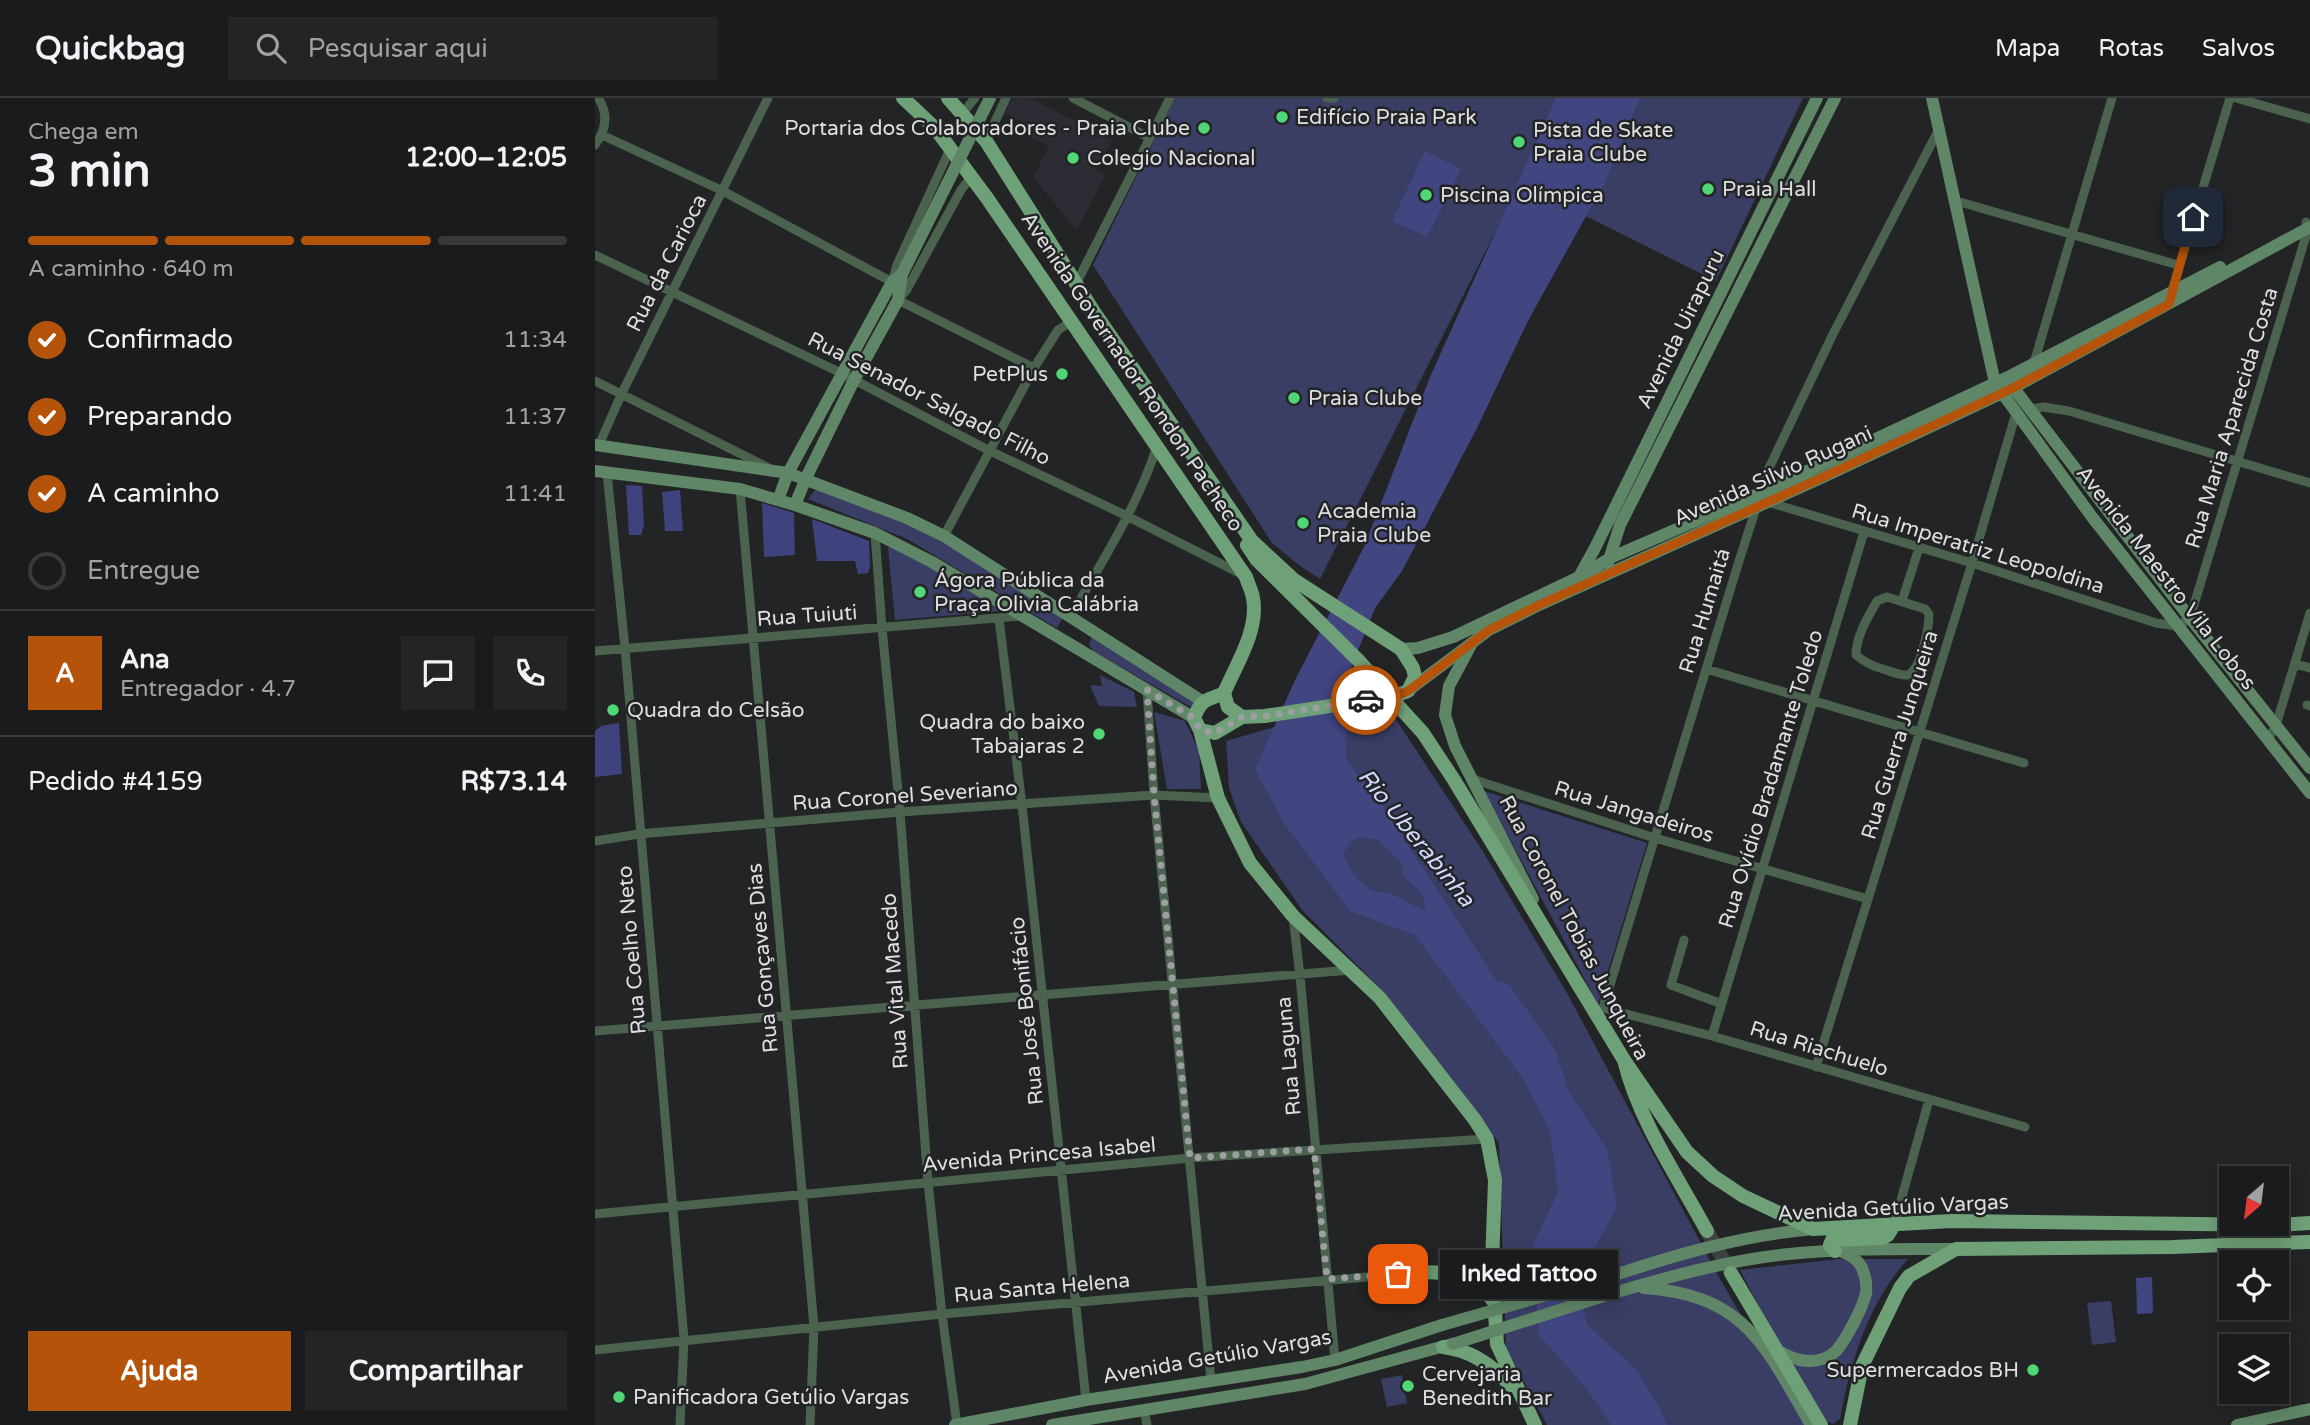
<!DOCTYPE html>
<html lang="pt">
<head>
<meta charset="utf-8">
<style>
  body { margin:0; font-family:"Varela Round",sans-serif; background:#232425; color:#f1f3f6; height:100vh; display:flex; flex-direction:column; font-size:26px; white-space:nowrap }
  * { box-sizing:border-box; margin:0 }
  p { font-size:23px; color:#9fa1a3 }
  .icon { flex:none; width:38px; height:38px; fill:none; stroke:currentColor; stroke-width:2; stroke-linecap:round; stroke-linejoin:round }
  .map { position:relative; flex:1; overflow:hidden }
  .side { display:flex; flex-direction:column; background:#1a1b1c; width:595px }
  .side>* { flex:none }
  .needle { width:46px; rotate:208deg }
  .controls { position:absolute; left:1624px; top:1068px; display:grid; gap:14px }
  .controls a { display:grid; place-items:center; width:70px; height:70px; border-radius:0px; background:#1a1b1c; box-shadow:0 4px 18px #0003,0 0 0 2px #38393b; font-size:35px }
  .pin { position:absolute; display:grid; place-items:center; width:60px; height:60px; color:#fff; margin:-30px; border-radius:14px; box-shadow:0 4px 10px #0006 }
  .courier { position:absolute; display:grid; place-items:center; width:70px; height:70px; margin:-35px; border:5px solid #b45309; border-radius:50%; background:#fff; color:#222; box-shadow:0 2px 9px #0007 }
  .bubble { position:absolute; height:49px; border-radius:0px; background:#1a1b1c; box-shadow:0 4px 18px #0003,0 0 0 2px #38393b; font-size:23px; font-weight:700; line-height:49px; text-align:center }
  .overview em { font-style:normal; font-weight:700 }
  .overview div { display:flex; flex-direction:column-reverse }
  .overview { display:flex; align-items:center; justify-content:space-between; height:119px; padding:0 28px }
  h1 { font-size:46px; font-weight:700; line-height:52px }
  .bar { display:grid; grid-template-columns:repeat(4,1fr); gap:10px 7px; align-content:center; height:84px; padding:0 28px }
  .bar i { height:9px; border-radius:5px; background:#38393b }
  .bar .current { background:#b45309 }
  .bar p { grid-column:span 4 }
  .line { display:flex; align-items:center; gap:18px; padding:0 28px; border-top:2px solid #38393b }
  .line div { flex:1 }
  .round { display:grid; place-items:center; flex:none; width:74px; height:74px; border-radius:0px; background:#232425 }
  ol { padding:0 28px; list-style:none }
  li { display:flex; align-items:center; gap:21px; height:77px }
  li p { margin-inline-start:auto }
  li .icon { padding:7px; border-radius:50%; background:#b45309; color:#fff; stroke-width:4 }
  li:last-child { color:#9fa1a3 }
  li i { width:38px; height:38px; border:4px solid #38393b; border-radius:50% }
  .button { display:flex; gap:14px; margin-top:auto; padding:14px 28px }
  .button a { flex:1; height:80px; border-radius:0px; background:#b45309; color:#fff; font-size:28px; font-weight:700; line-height:80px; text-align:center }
  .button a+a { background:#232425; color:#f1f3f6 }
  header { display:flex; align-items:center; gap:42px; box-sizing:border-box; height:98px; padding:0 35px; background:#1a1b1c; border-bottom:2px solid #38393b }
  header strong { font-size:33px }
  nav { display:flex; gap:38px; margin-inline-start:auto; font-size:24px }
  .search { width:490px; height:63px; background:#232425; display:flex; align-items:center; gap:18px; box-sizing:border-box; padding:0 24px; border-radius:0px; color:#9fa1a3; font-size:26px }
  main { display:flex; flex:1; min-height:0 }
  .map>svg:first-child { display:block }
  .built { fill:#2b2c34 }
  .green { fill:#3a3e65 }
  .forest { fill:#3f437d }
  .water { fill:#414580; fill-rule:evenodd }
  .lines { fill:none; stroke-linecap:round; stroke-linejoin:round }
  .river { stroke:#414580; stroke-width:19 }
  .primary-tunnel { stroke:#3f4042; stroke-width:14; stroke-dasharray:14 7; stroke-linecap:butt }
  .street { stroke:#4b634e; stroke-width:9 }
  .secondary { stroke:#5f8666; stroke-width:12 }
  .primary { stroke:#6fa178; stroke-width:14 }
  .secondary-bridge { stroke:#5f8666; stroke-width:12 }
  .primary-bridge { stroke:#6fa178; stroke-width:14 }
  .done { stroke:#9d9ea0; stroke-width:7; stroke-dasharray:0 12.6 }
  .route { stroke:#b45309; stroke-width:9 }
  .poi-dot { fill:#50d675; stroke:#232426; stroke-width:2.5 }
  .labels { text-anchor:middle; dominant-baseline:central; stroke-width:5; stroke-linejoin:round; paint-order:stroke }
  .poi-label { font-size:21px; fill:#dfdfe1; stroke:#232426; text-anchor:start }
  .street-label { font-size:21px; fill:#dfdfe1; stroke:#232426 }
  .water-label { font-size:23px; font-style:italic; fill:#d2d8fd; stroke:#232426 }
</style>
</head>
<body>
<header>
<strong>Quickbag</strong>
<div class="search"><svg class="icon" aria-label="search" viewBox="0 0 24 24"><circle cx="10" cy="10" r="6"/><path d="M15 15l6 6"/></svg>Pesquisar aqui</div>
<nav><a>Mapa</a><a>Rotas</a><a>Salvos</a></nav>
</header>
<main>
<section class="side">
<div class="overview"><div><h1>3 min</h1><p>Chega em</p></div><em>12:00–12:05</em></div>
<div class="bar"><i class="current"></i><i class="current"></i><i class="current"></i><i></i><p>A caminho · 640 m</p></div>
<ol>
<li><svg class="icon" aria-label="check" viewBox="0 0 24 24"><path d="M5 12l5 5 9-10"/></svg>Confirmado<p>11:34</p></li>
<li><svg class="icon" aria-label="check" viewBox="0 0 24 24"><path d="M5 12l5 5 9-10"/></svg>Preparando<p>11:37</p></li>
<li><svg class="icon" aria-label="check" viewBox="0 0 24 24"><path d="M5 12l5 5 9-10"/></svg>A caminho<p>11:41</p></li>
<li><i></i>Entregue</li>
</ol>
<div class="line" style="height:126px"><b class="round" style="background:#b45309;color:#fff">A</b><div><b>Ana</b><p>Entregador · 4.7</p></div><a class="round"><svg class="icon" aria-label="chat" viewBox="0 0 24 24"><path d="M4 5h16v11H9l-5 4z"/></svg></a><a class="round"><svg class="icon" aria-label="phone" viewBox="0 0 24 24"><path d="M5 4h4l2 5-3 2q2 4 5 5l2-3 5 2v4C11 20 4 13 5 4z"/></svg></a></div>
<div class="line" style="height:91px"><div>Pedido #4159</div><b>R$73.14</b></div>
<div class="button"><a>Ajuda</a><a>Compartilhar</a></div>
</section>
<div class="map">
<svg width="1715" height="1327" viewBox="0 0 1715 1327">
  <rect width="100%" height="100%" fill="#232426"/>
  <!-- built -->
  <path class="built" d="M418,0H435L517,42L502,72L511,76L482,132L438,79L454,48L434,38L437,30L410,15Z"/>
  <!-- green -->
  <path class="green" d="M580,0H1208L1121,183L925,85L725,481L705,468L677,445L498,167Z
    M221,391L275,409L336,437L469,517L462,530L312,441L213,401Z
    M296,448L347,474L406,513L300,522L293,450Z
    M497,538L602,604L596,609L498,553L494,546Z
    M505,577L539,594L542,609L504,608L495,587L507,588Z
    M792,608L887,752L973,897L1125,1181L1210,1327H952L911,1250L904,1045L791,896L708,813L646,724L634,690L631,643L694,625Z
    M559,614L590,623L604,653L606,691H572Z
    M889,693L1052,745L1003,906Z
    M1245,1161H1313C1273,1205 1256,1263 1245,1321L1238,1326L1232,1323L1219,1302L1206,1289L1145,1172Z
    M1516,1203L1521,1244L1497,1247L1492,1205Z
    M807,1277L812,1305L792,1309L786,1281Z"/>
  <!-- forest -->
  <path class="forest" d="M31,387L47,388L49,427L46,437H34Z
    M85,392L88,433H70L67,394Z
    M167,405L199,415L200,457L169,459Z
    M217,421L274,443L275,468L273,475L263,476L260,463H222Z
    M24,625L27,676L0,679V633L6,628Z"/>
  <!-- water -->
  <path class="water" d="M961,0H1045L1010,84L934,221L882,330L807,473L780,510L750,585L751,662L785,704L1012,1052L1022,1109L997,1155L982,1171L992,1227L1040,1270L1065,1310L1072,1327H1016C996,1294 972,1266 944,1238L938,1147L963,1094L955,1032L927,979L820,837L755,813L688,724L660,671L701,580L769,449L835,279ZM767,739L783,742L808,766L807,776L827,796L831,810L827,812L797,796L776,792L759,778L748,756L756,743Z
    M830,53L866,71L832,139L797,123Z
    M1557,1179L1558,1215L1542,1216L1541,1180Z"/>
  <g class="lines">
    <!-- river -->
    <path class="river" d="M907,893L952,957L962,987"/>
    <!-- primary-tunnel -->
    <path class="primary-tunnel" d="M1112,1133L1136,1175"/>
    <!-- street -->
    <path class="street" d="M478,0L555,40
      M732,0H739
      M1641,0L1715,21
      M367,16L380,0
      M7,37L128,93L297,184L302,167L355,51
      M391,43L411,0
      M0,47C11,32 14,16 3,0
      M376,79L366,92L311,193L303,202L439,270
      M1358,102L1583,167
      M0,157L246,275L395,353L532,418L648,477
      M481,186L575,0
      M1576,196L1635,0
      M1439,265L1517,0
      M0,283L172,369
      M1435,311L1448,309L1474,313L1715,385
      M4,347L26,297L173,0
      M12,375L30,550L89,1241L85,1327
      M145,391L219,1229L215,1327
      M1169,403L1377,465L1561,525L1583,528L1595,520L1713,131L1711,124
      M280,435L287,530L305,714L333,1084L347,1216L362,1327
      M349,438L439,270L463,232L476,224
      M1292,499L1330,511L1334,516C1334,529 1326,573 1312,577C1306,578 1297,574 1291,572C1279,569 1270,565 1261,557C1261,538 1273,519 1282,503Z
      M1307,503L1324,450
      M476,518C507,463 543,408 562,348
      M404,521L427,707L491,1302
      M0,553L426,518
      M1700,566L1715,570
      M1111,571L1429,665
      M552,592L559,697L616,1283
      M1712,607L1715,608
      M1673,642L1681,627L1715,515
      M877,681L1060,740L1273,801
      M0,743L44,736L305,714L559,697L623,700
      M698,818L705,878L740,1262
      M1089,842L1076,887L1127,906
      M1008,910L1144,463L1174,370L1238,236L1344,31
      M1008,910L1117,938L1430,1029
      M0,933L756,872
      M1117,938L1269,434
      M1221,969L1377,465L1421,315
      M0,1116L595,1060L892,1041
      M1299,1127L1334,1002
      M860,1170L897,1166
      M0,1252L347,1216L829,1174
      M549,1311L552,1327"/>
    <!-- secondary -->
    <path class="secondary" d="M1337,0L1400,285L1497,419L1715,695
      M1414,284L1595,520L1715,670
      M0,347L193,375L312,420L349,438L607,603
      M0,373L145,391L200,407L280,435L337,464L599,620
      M183,402L193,375L297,184L307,176
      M200,407L211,380L259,282L303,202L307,176
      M1013,465L1025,427L1240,0
      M984,479L1001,448L1222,0
      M876,547L854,588L850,617L860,648L938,801
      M806,551L823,550L858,539L984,479L1015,460L1165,395L1411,280L1625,169
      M814,592L894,532L944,507L1226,380L1418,290L1715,129
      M1008,1181C1079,1157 1144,1138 1218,1131
      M1049,1190C1151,1197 1170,1248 1216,1327
      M1015,1196C1073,1179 1133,1162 1194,1156C1249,1150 1305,1151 1361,1151
      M1180,1251C1191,1257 1203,1264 1216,1263C1225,1263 1235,1259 1241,1253C1251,1242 1268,1209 1271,1195C1272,1186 1270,1176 1266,1168C1262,1160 1253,1156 1245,1153
      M360,1327L491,1302L707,1269L740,1262L847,1227
      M457,1327L710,1286L857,1246
      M1642,1327L1715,1311"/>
    <!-- primary -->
    <path class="primary" d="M308,0L340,30L392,100L651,479C653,486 657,493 658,500C664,532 641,567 629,595
      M353,0L391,43L499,214L657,443L699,482L806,551L818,570L820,579L813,593L800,598L670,618L647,619
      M652,447L662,462L763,562L789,591
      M629,595C612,603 607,599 599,620L605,632L620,635L647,619
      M629,595L633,609L647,619
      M797,601L828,635L859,682L1029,962C1044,1023 1082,1078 1112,1133
      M605,632L623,700L655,765L698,818L785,900L880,1022L892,1041L900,1082L897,1166L902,1246L940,1327
      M1029,962L1092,1054L1118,1078L1148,1098L1218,1131L1356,1123L1683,1127L1715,1125
      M1240,1153L1235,1147L1237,1142L1288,1140L1293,1137L1299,1127
      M827,1174L874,1176L879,1179L899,1204
      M1136,1175L1226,1327
      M848,1249C875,1252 898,1268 915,1287
      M1255,1327L1267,1268L1305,1190L1314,1178L1361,1151L1577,1149L1715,1144"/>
    <!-- secondary-bridge -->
    <path class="secondary-bridge" d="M307,176L395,0
      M847,1227L1008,1181
      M858,1246L1015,1196"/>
    <!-- primary-bridge -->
    <path class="primary-bridge" d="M789,591L797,601"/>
  </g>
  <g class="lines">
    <!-- done -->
    <path class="done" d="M771,602L670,618L647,619L620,635L605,632L599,620L552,592L559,697L595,1060L719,1051L732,1181L803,1176"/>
    <!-- route -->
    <path class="route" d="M771,602L800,598L813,593L894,532L944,507L1226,380L1418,290L1574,206L1598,119"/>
  </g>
  <!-- markers -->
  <g class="poi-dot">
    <circle cx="687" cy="19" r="7"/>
    <circle cx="609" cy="30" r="7"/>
    <circle cx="924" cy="44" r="7"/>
    <circle cx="478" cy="60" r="7"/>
    <circle cx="1113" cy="91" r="7"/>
    <circle cx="831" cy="97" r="7"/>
    <circle cx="467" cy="276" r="7"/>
    <circle cx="699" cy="300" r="7"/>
    <circle cx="708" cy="425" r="7"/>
    <circle cx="325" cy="494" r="7"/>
    <circle cx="18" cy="612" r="7"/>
    <circle cx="504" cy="636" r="7"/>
    <circle cx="1438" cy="1272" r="7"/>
    <circle cx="813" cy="1288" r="7"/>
    <circle cx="24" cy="1299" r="7"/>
  </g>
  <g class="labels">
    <!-- poi labels -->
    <g class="poi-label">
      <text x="701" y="19">Edifício Praia Park</text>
      <text x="595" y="30" text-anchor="end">Portaria dos Colaboradores - Praia Clube</text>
      <text x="938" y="32">Pista de Skate<tspan x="938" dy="24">Praia Clube</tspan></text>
      <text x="492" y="60">Colegio Nacional</text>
      <text x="1127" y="91">Praia Hall</text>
      <text x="845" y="97">Piscina Olímpica</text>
      <text x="453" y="276" text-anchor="end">PetPlus</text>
      <text x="713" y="300">Praia Clube</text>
      <text x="722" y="413">Academia<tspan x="722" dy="24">Praia Clube</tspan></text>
      <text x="339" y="482">Ágora Pública da<tspan x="339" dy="24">Praça Olivia Calábria</tspan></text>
      <text x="32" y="612">Quadra do Celsão</text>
      <text x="490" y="624" text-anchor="end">Quadra do baixo<tspan x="490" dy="24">Tabajaras 2</tspan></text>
      <text x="1424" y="1272" text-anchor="end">Supermercados BH</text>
      <text x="827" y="1276">Cervejaria<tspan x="827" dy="24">Benedith Bar</tspan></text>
      <text x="38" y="1299">Panificadora Getúlio Vargas</text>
    </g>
    <!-- street labels -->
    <g class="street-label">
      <text transform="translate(72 165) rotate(-63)">Rua da Carioca</text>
      <text transform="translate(1086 231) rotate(-64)">Avenida Uirapuru</text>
      <text transform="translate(537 274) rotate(56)">Avenida Governador Rondon Pacheco</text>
      <text transform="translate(334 301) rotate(27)">Rua Senador Salgado Filho</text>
      <text transform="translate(1637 320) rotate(-73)">Rua Maria Aparecida Costa</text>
      <text transform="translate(1178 378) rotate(-24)">Avenida Silvio Rugani</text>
      <text transform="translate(1383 451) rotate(17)">Rua Imperatriz Leopoldina</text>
      <text transform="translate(1571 480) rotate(52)">Avenida Maestro Vila Lobos</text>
      <text transform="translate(1110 513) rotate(-73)">Rua Humaitá</text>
      <text transform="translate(212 518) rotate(-4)">Rua Tuiuti</text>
      <text transform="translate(1305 637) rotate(-73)">Rua Guerra Junqueira</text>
      <text transform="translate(1176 681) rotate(-73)">Rua Ovídio Bradamante Toledo</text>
      <text transform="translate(310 698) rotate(-4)">Rua Coronel Severiano</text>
      <text transform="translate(1039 714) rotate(17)">Rua Jangadeiros</text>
      <text transform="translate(979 830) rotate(62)">Rua Coronel Tobias Junqueira</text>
      <text transform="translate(37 852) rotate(-95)">Rua Coelho Neto</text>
      <text transform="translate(168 860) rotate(-95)">Rua Gonçaves Dias</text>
      <text transform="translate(300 883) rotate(-94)">Rua Vital Macedo</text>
      <text transform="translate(432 913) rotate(-96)">Rua José Bonifácio</text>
      <text transform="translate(1224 951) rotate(17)">Rua Riachuelo</text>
      <text transform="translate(694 958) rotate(-95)">Rua Laguna</text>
      <text transform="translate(444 1057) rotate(-5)">Avenida Princesa Isabel</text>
      <text transform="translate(1298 1110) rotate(-3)">Avenida Getúlio Vargas</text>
      <text transform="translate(447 1190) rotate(-5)">Rua Santa Helena</text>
      <text transform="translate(622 1259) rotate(-10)">Avenida Getúlio Vargas</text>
    </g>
    <!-- water labels -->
    <g class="water-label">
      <text transform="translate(821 740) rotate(51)">Rio Uberabinha</text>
    </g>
  </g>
</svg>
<div class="controls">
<a><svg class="needle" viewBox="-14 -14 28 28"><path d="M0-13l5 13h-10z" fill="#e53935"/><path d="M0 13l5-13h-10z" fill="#9fa1a3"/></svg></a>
<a><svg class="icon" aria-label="locate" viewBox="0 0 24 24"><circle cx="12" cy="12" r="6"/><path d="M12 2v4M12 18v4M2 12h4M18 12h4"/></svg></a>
<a><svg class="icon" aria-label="layers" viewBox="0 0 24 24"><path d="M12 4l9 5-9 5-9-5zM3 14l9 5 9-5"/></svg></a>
</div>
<div class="pin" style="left:803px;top:1176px;background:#ea580c"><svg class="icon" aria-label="bag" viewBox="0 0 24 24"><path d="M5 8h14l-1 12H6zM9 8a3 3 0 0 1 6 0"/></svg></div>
<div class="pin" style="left:1598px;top:119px;background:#1f2937"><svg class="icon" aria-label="home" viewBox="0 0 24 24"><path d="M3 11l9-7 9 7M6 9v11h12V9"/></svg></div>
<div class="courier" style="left:771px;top:602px"><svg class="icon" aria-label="car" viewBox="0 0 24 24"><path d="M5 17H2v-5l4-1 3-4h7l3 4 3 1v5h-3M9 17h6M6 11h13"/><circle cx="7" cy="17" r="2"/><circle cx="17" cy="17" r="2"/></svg></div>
<div class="bubble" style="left:845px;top:1152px;width:178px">Inked Tattoo</div>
</div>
</main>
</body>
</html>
